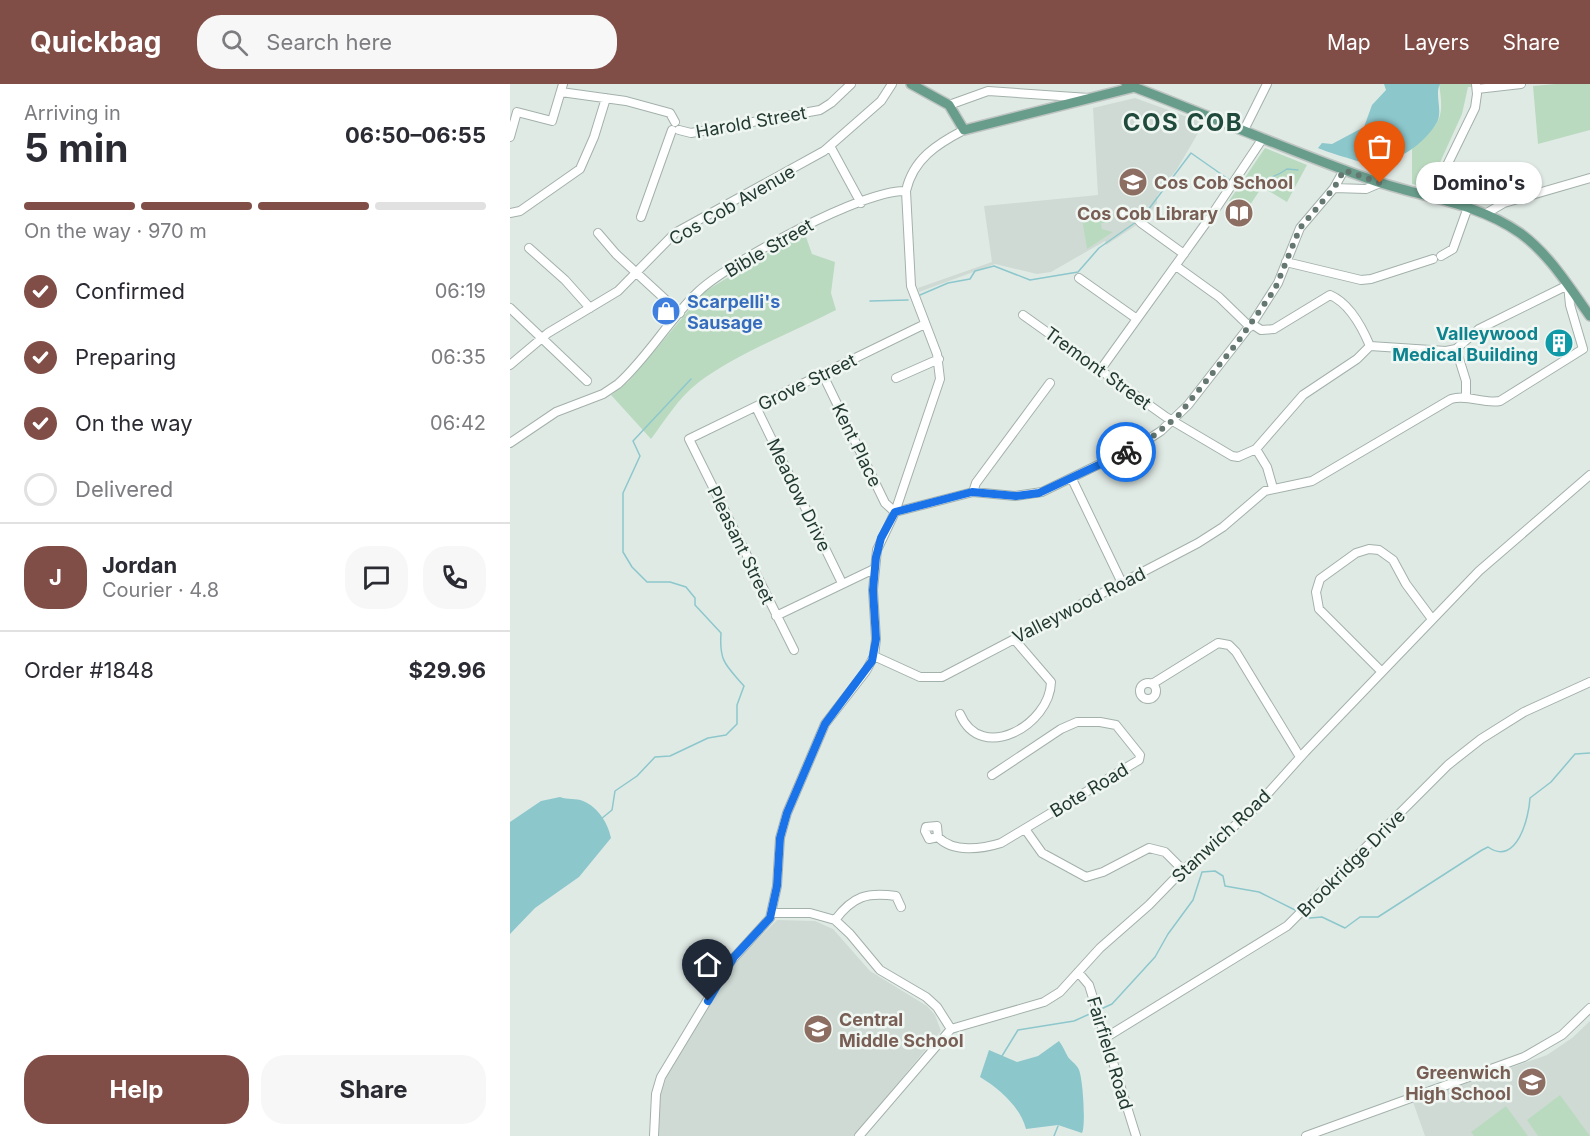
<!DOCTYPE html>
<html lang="en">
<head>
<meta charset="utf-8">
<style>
  body { margin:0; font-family:Inter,sans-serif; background:#f7f7f7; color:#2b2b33; height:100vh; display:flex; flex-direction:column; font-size:22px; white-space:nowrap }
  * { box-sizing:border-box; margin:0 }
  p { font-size:20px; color:#7c7c81 }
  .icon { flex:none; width:33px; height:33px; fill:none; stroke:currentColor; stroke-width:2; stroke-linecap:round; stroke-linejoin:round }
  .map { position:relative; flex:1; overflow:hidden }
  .sheet { display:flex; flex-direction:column; background:#fff; width:510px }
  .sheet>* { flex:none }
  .pin { position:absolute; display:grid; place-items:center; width:51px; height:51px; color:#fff; margin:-62px -26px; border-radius:50% 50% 50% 0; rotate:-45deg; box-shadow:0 0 6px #0007 }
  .pin .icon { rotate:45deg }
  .courier { position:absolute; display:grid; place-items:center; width:60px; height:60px; margin:-30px; border:4px solid #1a73e8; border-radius:50%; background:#fff; color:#222; box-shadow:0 2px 8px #0007 }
  .bubble { position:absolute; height:42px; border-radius:21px; background:#fff; box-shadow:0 2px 4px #0004; font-size:20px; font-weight:700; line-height:42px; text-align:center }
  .overview em { font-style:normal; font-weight:700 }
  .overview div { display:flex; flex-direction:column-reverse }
  .overview { display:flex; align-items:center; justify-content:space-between; height:102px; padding:0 24px }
  h1 { font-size:39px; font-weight:700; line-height:45px }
  .bar { display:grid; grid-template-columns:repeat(4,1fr); gap:9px 6px; align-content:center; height:72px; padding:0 24px }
  .bar i { height:8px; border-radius:4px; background:#e1e1e2 }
  .bar .on { background:#804d47 }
  .bar p { grid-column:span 4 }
  .line { display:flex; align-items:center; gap:15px; padding:0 24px; border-top:2px solid #e1e1e2 }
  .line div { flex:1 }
  .round { display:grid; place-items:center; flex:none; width:63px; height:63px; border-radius:24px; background:#f7f7f7 }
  ol { padding:0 24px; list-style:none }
  li { display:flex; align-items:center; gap:18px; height:66px }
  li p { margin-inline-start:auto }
  li .icon { padding:6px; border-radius:50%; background:#804d47; color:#fff; stroke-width:4 }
  li:last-child { color:#7c7c81 }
  li i { width:33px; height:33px; border:3px solid #e1e1e2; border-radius:50% }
  .button { display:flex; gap:12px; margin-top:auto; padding:12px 24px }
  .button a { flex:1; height:69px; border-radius:24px; background:#804d47; color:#fff; font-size:24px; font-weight:700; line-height:69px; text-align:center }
  .button a+a { background:#f7f7f7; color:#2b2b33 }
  header { display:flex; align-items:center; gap:36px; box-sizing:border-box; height:84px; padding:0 30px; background:#804d47; color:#fff }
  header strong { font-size:28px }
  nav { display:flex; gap:33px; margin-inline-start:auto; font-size:21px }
  .search { width:420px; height:54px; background:#f7f7f7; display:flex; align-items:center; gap:15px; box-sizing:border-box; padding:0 21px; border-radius:24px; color:#7c7c81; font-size:22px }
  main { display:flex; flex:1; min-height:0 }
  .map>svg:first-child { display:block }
  .built { fill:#cfdad4 }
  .green { fill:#badac0 }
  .water { fill:#8cc7cc }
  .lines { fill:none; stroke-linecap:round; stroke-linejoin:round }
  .stream { stroke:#8cc7cc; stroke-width:1.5 }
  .minor-casing { stroke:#a3b1ab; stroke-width:10 }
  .major-casing { stroke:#bdc4c1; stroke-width:12 }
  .minor { stroke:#fff; stroke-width:8 }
  .major { stroke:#689c8b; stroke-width:9 }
  .done { stroke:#647770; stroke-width:6; stroke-dasharray:0 10.8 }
  .route { stroke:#1a73e8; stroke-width:8 }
  .labels { text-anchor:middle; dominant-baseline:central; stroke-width:5; stroke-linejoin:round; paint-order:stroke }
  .street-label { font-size:18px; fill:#223931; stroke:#f0f7f3 }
  .education-label { font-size:18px; font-weight:bold; fill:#785e54; stroke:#f0f7f3; text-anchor:start }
  .shop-label { font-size:18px; font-weight:bold; fill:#366cbe; stroke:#f0f7f3; text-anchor:start }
  .culture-label { font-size:18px; font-weight:bold; fill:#0d838f; stroke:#f0f7f3; text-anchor:end }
  .district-label { font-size:24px; font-weight:bold; letter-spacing:1.5px; fill:#204a3c; stroke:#f0f7f3 }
</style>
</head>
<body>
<header>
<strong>Quickbag</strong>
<div class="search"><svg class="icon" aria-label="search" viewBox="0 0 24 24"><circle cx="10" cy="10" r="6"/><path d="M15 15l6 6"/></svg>Search here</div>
<nav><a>Map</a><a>Layers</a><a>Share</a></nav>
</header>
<main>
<section class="sheet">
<div class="overview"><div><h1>5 min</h1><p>Arriving in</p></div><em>06:50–06:55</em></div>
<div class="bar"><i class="on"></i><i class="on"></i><i class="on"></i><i></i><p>On the way · 970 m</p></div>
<ol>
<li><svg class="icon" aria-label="check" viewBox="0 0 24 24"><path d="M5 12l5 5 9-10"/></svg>Confirmed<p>06:19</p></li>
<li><svg class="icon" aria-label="check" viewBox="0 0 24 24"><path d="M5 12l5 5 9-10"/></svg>Preparing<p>06:35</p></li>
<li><svg class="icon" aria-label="check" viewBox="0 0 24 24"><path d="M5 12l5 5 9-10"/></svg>On the way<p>06:42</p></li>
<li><i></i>Delivered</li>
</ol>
<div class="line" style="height:108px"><b class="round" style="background:#804d47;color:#fff">J</b><div><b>Jordan</b><p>Courier · 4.8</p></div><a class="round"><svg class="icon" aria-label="chat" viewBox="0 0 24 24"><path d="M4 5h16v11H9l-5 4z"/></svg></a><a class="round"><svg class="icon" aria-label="phone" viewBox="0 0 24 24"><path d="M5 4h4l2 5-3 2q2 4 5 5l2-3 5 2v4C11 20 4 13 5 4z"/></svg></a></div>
<div class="line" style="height:78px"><div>Order #1848</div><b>$29.96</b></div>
<div class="button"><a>Help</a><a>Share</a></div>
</section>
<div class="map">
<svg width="1080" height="1052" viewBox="0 0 1080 1052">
  <rect width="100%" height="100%" fill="#e0eae5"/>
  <!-- built -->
  <path class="built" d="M625,14L694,39L667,85L647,112V120L636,135L596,161L595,157L541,188L527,190L485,180L409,208L408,204L482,178L474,122L588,111L583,24Z
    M267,836L305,837L323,845L360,887L417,922L425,931L431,947L344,1052H147L151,1009L159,986L227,876Z
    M1080,937V1052H915L903,1018L1037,971L1062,954Z"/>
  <!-- green -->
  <path class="green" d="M929,0H961L962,3H958L952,30L923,94C917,101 910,102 902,100V65C929,39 935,38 929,0Z
    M1045,0H1080V46L1028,60L1023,2Z
    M755,64L797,81L777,118L752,103L736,127L719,117Z
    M600,126V139H591L592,145L603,148L577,165L572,135L579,134V127Z
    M294,147L302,170L325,178L321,209L326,226C281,249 230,268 189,298C169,313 156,335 141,355L101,311L118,298L194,208Z
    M1050,1011L1080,1052H1028L1017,1036Z
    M996,1022L1018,1052H964L961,1048Z"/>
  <!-- water -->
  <path class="water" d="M874,0H930C924,11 934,28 926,40C914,60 888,77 866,81C861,82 814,67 808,64L812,59L822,60L854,43L862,21L876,6Z
    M50,713C58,716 66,714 73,717C88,723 98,739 101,754L69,793L25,824L0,850V738L31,717Z
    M549,957C553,962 555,968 558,973C561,977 566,980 568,984C573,990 576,1042 572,1049L548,1041L516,1045C510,1023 490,1005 470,993L479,966L507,978L528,972Z"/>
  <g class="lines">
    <!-- stream -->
    <path class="stream" d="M725,100L729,103C746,97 762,96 777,85L788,86
      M632,134L681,69L721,97
      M410,211L438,199L460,195L465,187L484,182L520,196L568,188L589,164L626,138
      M360,217L398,216
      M91,735L102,726L105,707L127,692L145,673L160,672L198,654L216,651L227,640V621L234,602C216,581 209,578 211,549L185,521V514L176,503L160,498H137L122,483L113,468V409L130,372L123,357L181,295
      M794,831L800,834L812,833L835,844L850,833H868L972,766L978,763C1007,783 1019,733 1020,714L1041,698L1065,670L1080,669
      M591,925L602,920L645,873L658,850L683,816L692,788L705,787L713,792L715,802L749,808L787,827
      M492,972L508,946L564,937L584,928
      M544,1052L548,1042"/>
    <!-- minor casing -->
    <g class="minor-casing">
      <path id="minor" d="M967,5L1011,0
        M51,8L116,17L160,29L165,38
        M439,21L478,7L579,14
        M169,46L181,49L310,26L321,19L341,0
        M734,46L757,0
        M0,53L7,28L42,37L53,0
        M320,62L351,119
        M824,104L856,105L870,99
        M922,112L965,24L967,10L966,0
        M0,129L10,127L70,85L84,53L96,14
        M613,129L623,130L631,139L674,170
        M975,130L994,119L1080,94
        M131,133L162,46
        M88,149L106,170L170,229
        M19,164L55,196L80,224
        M931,172L943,165L958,123
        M776,178L851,196L861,195L923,175
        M666,182L709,213L740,243
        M569,194L627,235
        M0,224L77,297
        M513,231L656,333L722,372L728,373L746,365L793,311L847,275L860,262
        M742,240L751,246L764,245L820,211C839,219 852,243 860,262L936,267L946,265L969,245L1058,201L1060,221L1073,265
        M946,265L956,297V313
        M0,281L38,249L108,207L165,149L314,67L371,17L382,0
        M591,285L701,132L753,54
        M313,291L375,419L385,428L463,408L505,412L532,408L631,360L651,347L678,321L745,235L768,199L790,144L824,104L834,86
        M386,294L429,275
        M246,323L332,499
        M0,359L46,328L93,310L108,300C139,272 159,235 189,207C220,178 356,104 396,107
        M746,365L757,383L763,404
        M562,395L612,499
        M463,408L466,399L540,299
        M266,532L364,485
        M284,566L179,355L415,240
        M364,572L410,593H432L688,459L713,443L755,407L802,397L941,315C958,310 973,320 990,317L1073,265
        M872,588L809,525L806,508L810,495L846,469L859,465L869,466L883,476L896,500L922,535
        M630 607a8 8 0 1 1 16 0a8 8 0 1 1-16 0Z
        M642,600L708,559L719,561L726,568L790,673
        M450,630C471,680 540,641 541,598L504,555
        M515,745L532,769L576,793L593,788L639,764L655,768L673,786
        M428,753L427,742L416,743L415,747L419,755L428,753C443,769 472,765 491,759L619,682L629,676L630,671L606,641L590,638H567L551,645L482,691
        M263,829H300L325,836L340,850L370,886L416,913L427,923L441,945
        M325,836C343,812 357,808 386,812L391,823
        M568,888L579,901L626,1052
        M595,954L777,842L938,681L971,655L1014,628L1080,598
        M144,1052L146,1010L151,993L221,877L260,834L267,802L270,754L277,729L315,640L356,587L364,572L366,555L363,506L367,466L385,428L430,295L427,270L401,202L396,107C403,75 427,60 454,46
        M349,1052L441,945L534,918L550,908L590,864L639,821L673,786L743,726L795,668L969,487L1080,391
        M796,1052L1014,973L1052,951L1080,924"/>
    </g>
    <!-- major casing -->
    <g class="major-casing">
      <path id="major" d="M401,0L439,21L454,46L625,3
        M616,0C698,31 779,67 862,96C911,113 966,118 1010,149C1040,171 1059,203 1080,232"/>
    </g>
    <!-- minor -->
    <use href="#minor" class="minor"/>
    <!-- major -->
    <use href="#major" class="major"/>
  </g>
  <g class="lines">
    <!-- done -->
    <path class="done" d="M616,368L638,356L667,333L727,259L765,205L790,144L824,104L834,86L870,99"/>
    <!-- route -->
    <path class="route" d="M198,917L224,873L260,834L267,802L270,754L277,729L315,640L362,577L366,555L363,506L366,473L371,454L385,428L462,408L506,412L529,409L616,368"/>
  </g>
  <!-- icons -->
  <defs>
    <g id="school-disc" transform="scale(1.5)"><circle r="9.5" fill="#8d6e63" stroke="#f0f7f3"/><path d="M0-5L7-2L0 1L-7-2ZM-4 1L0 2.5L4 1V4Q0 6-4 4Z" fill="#fff"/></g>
    <g id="library-disc" transform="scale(1.5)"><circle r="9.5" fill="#8d6e63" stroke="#f0f7f3"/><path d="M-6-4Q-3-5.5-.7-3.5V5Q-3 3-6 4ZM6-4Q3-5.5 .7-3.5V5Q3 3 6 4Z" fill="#fff"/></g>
    <g id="shop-disc" transform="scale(1.5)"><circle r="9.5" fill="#3f7fe0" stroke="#f0f7f3"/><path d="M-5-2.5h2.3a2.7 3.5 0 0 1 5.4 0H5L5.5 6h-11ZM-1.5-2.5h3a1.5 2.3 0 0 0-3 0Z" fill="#fff"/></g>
    <g id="building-disc" transform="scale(1.5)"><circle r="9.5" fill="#0f9aa8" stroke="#f0f7f3"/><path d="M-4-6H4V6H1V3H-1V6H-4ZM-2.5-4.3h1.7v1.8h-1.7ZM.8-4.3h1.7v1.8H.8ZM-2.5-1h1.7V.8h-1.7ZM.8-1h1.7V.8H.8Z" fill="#fff"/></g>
  </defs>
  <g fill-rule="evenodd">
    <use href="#school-disc" x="623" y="98"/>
    <use href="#library-disc" x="729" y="129"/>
    <use href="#shop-disc" x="156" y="227"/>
    <use href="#building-disc" x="1049" y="259"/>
    <use href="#school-disc" x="308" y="945"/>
    <use href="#school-disc" x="1022" y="998"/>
  </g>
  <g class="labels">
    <!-- street labels -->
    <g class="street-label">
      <text transform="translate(241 38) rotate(-10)">Harold Street</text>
      <text transform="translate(222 121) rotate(-30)">Cos Cob Avenue</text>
      <text transform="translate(259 164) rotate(-30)">Bible Street</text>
      <text transform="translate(588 284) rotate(36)">Tremont Street</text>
      <text transform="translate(297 298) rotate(-26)">Grove Street</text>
      <text transform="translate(347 361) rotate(64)">Kent Place</text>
      <text transform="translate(289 411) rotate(64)">Meadow Drive</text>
      <text transform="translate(231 461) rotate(64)">Pleasant Street</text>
      <text transform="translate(569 521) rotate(-27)">Valleywood Road</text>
      <text transform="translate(579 706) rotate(-31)">Bote Road</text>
      <text transform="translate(711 752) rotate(-43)">Stanwich Road</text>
      <text transform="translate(841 779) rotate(-45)">Brookridge Drive</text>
      <text transform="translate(600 969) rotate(73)">Fairfield Road</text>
    </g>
    <!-- education labels -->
    <g class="education-label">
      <text x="644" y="98">Cos Cob School</text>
      <text x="708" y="129" text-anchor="end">Cos Cob Library</text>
      <text x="329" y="935">Central<tspan x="329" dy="21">Middle School</tspan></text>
      <text x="1001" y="988" text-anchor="end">Greenwich<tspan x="1001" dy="21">High School</tspan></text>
    </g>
    <!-- shop labels -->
    <g class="shop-label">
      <text x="177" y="217">Scarpelli's<tspan x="177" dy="21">Sausage</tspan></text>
    </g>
    <!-- culture labels -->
    <g class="culture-label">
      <text x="1028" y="249">Valleywood<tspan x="1028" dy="21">Medical Building</tspan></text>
    </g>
    <!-- district labels -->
    <g class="district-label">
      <text x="673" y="38">COS COB</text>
    </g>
  </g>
</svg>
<div class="pin" style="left:870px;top:99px;background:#ea580c"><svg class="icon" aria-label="bag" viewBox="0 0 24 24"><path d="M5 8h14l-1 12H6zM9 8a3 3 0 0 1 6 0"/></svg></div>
<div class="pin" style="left:198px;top:917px;background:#1f2937"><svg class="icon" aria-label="home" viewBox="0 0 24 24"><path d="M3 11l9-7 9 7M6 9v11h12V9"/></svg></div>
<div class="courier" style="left:616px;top:368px"><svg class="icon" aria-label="bike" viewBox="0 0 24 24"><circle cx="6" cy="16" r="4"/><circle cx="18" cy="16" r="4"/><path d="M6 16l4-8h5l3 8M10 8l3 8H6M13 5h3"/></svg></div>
<div class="bubble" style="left:906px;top:78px;width:126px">Domino's</div>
</div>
</main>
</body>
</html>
